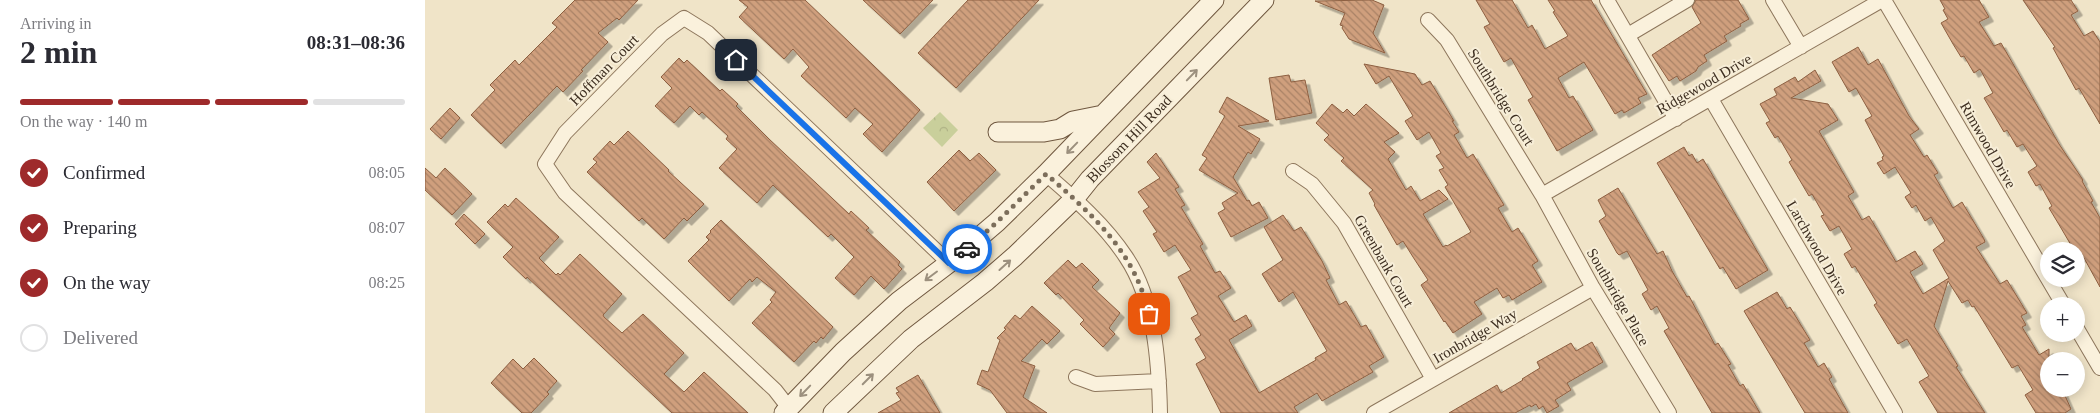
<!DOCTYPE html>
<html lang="en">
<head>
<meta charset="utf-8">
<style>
  body { margin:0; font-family:Georgia,serif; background:#f2f2f3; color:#2b2b33; height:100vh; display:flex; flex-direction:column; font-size:19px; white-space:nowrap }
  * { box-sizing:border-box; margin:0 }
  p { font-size:16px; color:#7c7c81 }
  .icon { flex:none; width:28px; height:28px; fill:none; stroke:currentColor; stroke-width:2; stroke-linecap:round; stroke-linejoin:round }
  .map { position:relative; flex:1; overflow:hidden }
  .details { display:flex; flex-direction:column; background:#fff; width:425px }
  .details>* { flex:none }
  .tools { position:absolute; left:1615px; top:242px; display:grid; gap:10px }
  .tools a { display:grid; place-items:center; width:45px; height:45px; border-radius:50%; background:#fff; box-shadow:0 2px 12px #0003; font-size:25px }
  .pin { position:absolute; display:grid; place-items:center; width:42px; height:42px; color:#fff; margin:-21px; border-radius:10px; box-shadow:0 2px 8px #0006 }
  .courier { position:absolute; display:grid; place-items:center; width:50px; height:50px; margin:-25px; border:4px solid #1a73e8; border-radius:50%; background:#fff; color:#222; box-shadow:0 1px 6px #0007 }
  .head em { font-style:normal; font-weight:700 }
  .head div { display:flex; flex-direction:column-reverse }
  .head { display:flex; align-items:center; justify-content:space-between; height:85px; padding:0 20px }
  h1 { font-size:32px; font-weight:700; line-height:38px }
  .bar { display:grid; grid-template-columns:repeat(4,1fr); gap:8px 5px; align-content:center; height:60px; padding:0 20px }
  .bar i { height:6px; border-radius:4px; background:#e1e1e2 }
  .bar .current { background:#9e2a2b }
  .bar p { grid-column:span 4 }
  ol { padding:0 20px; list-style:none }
  li { display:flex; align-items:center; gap:15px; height:55px }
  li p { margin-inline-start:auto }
  li .icon { padding:5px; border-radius:50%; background:#9e2a2b; color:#fff; stroke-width:4 }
  li:last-child { color:#7c7c81 }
  li i { width:28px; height:28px; border:2px solid #e1e1e2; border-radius:50% }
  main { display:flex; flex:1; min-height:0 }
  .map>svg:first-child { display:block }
  .park { fill:url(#park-crowns) }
  .building { fill:url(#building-back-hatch); stroke:#8d5f41; filter:url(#shadow) }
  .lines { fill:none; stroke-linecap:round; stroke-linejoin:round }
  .minor-casing { stroke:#8d765c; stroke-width:16 }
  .secondary-casing { stroke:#6f573f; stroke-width:21 }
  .minor { stroke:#faf1dc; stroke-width:14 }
  .secondary { stroke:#faf1dc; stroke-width:19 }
  .oneway { stroke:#9c907e }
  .done { stroke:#7c6e5b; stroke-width:5; stroke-dasharray:0 9 }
  .route { stroke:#1a73e8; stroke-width:6 }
  .labels { text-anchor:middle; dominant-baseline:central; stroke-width:4; stroke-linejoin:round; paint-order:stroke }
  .street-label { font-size:15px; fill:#3d2e20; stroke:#f7eed8 }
</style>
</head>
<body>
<main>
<section class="details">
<div class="head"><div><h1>2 min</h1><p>Arriving in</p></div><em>08:31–08:36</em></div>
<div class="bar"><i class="current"></i><i class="current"></i><i class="current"></i><i></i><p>On the way · 140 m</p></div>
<ol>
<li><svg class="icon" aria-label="check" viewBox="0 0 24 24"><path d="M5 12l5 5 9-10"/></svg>Confirmed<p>08:05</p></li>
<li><svg class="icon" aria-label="check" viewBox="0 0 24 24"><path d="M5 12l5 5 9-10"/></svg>Preparing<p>08:07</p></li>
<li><svg class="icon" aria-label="check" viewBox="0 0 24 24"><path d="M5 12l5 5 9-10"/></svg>On the way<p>08:25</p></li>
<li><i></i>Delivered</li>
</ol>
</section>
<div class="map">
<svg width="1675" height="413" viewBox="0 0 1675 413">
  <defs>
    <pattern id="park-crowns" width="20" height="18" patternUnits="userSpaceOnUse" patternTransform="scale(1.25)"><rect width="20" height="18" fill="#c9cf9b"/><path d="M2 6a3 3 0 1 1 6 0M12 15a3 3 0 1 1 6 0" fill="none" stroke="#aeb285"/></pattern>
    <pattern id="building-back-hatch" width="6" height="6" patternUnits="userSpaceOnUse" patternTransform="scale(1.25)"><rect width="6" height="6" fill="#cf9f7d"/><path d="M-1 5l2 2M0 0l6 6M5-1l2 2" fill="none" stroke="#a98266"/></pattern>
    <filter id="shadow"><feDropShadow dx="4.5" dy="4.5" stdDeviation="0" flood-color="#0004"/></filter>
  </defs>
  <rect width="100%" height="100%" fill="#f0e4c8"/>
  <!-- park -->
  <path class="park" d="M515,112L533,130L517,147L498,128Z"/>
  <!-- building -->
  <path class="building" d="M150,0H213L194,20L192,18L173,33L183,42L156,70L158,71L138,92L132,86L76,144L46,115L70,90L65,85L90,60L94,65L132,27L127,23Z
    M314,0H380L495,110L457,152L438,134L448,124L430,108L421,118L402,100L376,76L384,67L368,49L359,59L314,17L323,7Z
    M438,0H508L475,34Z
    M543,0H614L531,88L493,53Z
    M947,0L959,5L948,33L960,53L924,39L917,28L918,26L915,25L920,13L890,1Z
    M1051,0H1087L1103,28L1107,25L1120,49L1143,36L1128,12L1130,11L1123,0H1166L1222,94L1213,98L1216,103L1199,113L1197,110L1190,114L1159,62L1133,78L1144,98L1148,96L1168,130L1132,151L1103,100L1108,97L1086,58L1079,62L1059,27L1065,24Z
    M1271,0H1313L1324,19L1315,24L1316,26L1299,36L1302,41L1279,55L1282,61L1273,67L1271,71L1255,81L1252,76L1244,81L1227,55L1276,23L1267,7Z
    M1515,0H1554L1564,17L1554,22L1569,46L1576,43L1634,144L1658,180L1657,181L1668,201L1666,202L1675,218V287L1659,258L1653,257L1636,228L1624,208L1627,206L1615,184L1611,186L1603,172L1612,166L1598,144L1592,147L1582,130L1579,132L1559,98L1568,93L1555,69L1549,73L1539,56L1536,57L1528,44L1516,23L1523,19L1518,10L1520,9Z
    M1598,0H1646L1653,11L1646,15L1659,36L1668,31L1675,42V124L1654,88L1651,90L1628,48L1630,47Z
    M1433,47L1443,65L1453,59L1484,116L1494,129L1485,135L1499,157L1502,155L1513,173L1509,175L1528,208L1537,202L1559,239L1560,242L1551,247L1575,284L1582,280L1602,313L1596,316L1601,325L1597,327L1614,355L1624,349V389H1637L1646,409L1640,413H1611L1600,395L1608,390L1593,365L1587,368L1549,306L1547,307L1543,300L1537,303L1523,281L1509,326L1533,366L1531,367L1560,413H1513L1494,382L1504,376L1482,339L1473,344L1449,305L1452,303L1430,266L1427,268L1419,254L1427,249L1414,226L1405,231L1396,216L1399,215L1387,194L1384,196L1364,162L1367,160L1353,136L1350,138L1341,123L1345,121L1335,104L1352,95L1349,89L1370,77L1373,82L1390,70L1396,81L1366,98L1403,104L1413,120L1394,131L1429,192L1423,196L1437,220L1444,216L1471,262L1490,251L1498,264L1485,272L1498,294L1524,278L1508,250L1520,241L1506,217L1500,221L1491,205L1487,208L1480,197L1486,193L1470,167L1459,174L1452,163L1458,160L1457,157L1459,156L1440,120L1447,116L1431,88L1424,92L1407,62Z
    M254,58L259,63L262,60L295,91L297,89L313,104L311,106L344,139L424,214L426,211L444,228L441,230L475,262L473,265L477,269L459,289L446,276L429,295L410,278L429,257L406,234L403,237L348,185L332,203L294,168L312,149L301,139L303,136L277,112L274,115L265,106L249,123L230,106L247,88L236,77Z
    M939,64L990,74L997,85L1005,81L1029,121H1027L1034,132L1029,135L1042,158L1048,154L1079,205L1073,208L1087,232L1093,228L1113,261L1107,265L1117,282L1087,300L1084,295L1078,298L1072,288L1049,302L1057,314L1028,333L1020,321L1019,322L996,285L1003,280L988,257L978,241L972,245L949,205L950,204L944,193L948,190L916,161L919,158L899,140L904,135L891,123L907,104L918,113L922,109L929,116L941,104L974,133L959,142L970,152L963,159L981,190L986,186L995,201L1014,190L1023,199L998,214L1018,247L1021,245L1022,246L1046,232L1020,187L1023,185L1014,170L1019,168L1011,156L1016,153L1004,132L992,140L980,121L988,116L964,76L951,84Z
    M864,75L866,82L880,80L887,113L851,120L844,78Z
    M802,97L844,121L813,126L835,139L826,154L823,152L808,177L822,201L824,200L827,206L834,202L843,218L806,237L793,213L800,209L797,203L813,193L774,170L782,158L777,155L800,116L794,112Z
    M25,108L35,118L16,139L5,129Z
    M203,131L244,170L243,171L279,204L262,221L259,218L239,239L217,218L214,221L162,172L172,162L168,159L185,141L189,145Z
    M1259,147L1264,156L1267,154L1272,163L1278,159L1343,270L1311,289L1298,267L1295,269L1232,163Z
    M534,150L545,161L554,153L571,170L529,211L502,182Z
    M731,153L754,187L750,189L760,205L756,207L778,244L775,246L790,273L795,271L806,288L793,296L809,322L821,315L827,326L804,340L834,393L891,360L890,358L902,351L868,292L854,302L837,274L858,260L839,227L858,215L869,231L876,227L897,261L905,278L901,280L914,305L921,301L936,327L941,325L959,357L944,366L948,372L897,401L892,393L869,407L873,413H796L771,364L781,358L770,339L776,335L766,318L773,314L753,277L766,270L750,245L739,252L728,234L732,232L718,211L724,207L713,192L735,178L722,162Z
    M0,168L11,178L20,168L47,194L27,215L0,190Z
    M1193,188L1232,254L1238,251L1247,271L1262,297L1264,296L1290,345L1293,343L1306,364L1303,365L1315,386L1318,384L1335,413H1287L1239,331L1244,328L1232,306L1226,310L1217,294L1223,290L1202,251L1194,255L1192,253L1174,221L1181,216L1173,200Z
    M91,198L134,237L114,258L131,275L133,273L135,275L155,254L197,294L178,315L179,317L197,333L218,314L259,353L239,374L259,392L279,372L323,413H247L141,313L102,277L101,279L78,257L88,247L62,222L80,204L83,207Z
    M39,214L60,234L50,244L30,224Z
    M296,220L408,327L398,339L396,337L391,343L389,341L369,362L327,323L347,302L345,300L351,292L332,277L327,282L325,279L304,301L263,261L284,240L281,237L286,232L285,231Z
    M643,260L651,268L657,263L674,280L667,287L695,313L684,328L690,334L678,347L655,324L659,320L633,293L631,295L619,283Z
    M1352,292L1362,309L1365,307L1385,340L1379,343L1393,367L1399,363L1407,377L1404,379L1423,413H1380L1319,311Z
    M607,306L635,331L622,344L617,339L596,361L610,366L598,397L622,413H582L565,390L552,384L557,370L563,372L575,340L572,338L581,329L579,328L590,315L595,319Z
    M1167,342L1178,362L1142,383L1146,390L1130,400L1134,406L1122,413L1118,406L1114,409L1111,404L1106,407L1105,405L1090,413H1024L1072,385L1076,393L1098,380L1097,379L1115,368L1112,362L1146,343L1151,351Z
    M109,358L132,381L122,392L124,394L106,413H97L66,383L88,359L98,369Z
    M493,375L515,413H453L476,400L471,393L474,392L471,388Z"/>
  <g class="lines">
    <!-- minor casing -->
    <g class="minor-casing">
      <path id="minor" d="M1182,0L1251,119
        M1348,0L1376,47
        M1459,0L1639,306
        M1003,20L1022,40L1117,195L1168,288L1244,413
        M1203,35L1262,0
        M1286,99L1470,413
        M868,171L887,184L919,223L1008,379
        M621,174C650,199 680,225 701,257C730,300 734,363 735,413
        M1117,195L1457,0
        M1651,327L1675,368
        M651,377L670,384L734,381
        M364,408L350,390L140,193L120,164L140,133L237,34L259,18L283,33L524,263
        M949,413L1168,288"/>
    </g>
    <!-- secondary casing -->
    <g class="secondary-casing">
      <path id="secondary" d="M573,132H619L635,129L648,121L678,115
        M359,413L418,352L474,301L524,263L572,222L621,174L789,0
        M408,413L486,339L560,282L590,256L649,199L665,179L839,0"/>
    </g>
    <!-- minor -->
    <use href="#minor" class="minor"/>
    <!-- secondary -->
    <use href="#secondary" class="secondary"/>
  </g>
  <!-- one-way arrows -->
  <defs><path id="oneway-shaft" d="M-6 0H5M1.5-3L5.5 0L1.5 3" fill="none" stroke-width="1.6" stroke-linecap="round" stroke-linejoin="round" transform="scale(1.25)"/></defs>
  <g class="oneway">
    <use href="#oneway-shaft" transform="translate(767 75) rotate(-46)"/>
    <use href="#oneway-shaft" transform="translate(647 148) rotate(134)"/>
    <use href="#oneway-shaft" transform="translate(580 265) rotate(-42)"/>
    <use href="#oneway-shaft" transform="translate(506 276) rotate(143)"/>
    <use href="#oneway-shaft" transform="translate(443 379) rotate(-45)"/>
    <use href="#oneway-shaft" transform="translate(380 391) rotate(134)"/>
  </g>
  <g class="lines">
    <!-- done -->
    <path class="done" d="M542,249L572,222L621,174C667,214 710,252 724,314"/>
    <!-- route -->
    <path class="route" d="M311,60L524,263L542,249"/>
  </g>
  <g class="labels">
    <!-- street labels -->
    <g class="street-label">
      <text transform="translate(179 70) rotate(-46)">Hoffman Court</text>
      <text transform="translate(1279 84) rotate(-30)">Ridgewood Drive</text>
      <text transform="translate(1076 97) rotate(58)">Southbridge Court</text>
      <text transform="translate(704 139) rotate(-46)">Blossom Hill Road</text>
      <text transform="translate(1563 145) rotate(60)">Rimwood Drive</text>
      <text transform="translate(1392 248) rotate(60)">Larchwood Drive</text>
      <text transform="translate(959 261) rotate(60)">Greenbank Court</text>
      <text transform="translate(1193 297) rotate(60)">Southbridge Place</text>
      <text transform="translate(1050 336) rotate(-30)">Ironbridge Way</text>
    </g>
  </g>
</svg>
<div class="tools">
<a><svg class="icon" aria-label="layers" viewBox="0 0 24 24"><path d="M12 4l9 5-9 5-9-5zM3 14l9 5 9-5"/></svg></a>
<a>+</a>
<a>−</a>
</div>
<div class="pin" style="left:724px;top:314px;background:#ea580c"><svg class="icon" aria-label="bag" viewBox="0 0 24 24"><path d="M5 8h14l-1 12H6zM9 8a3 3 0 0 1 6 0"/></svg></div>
<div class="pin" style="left:311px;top:60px;background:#1f2937"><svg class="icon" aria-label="home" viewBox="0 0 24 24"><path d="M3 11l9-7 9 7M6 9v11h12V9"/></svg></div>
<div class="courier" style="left:542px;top:249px"><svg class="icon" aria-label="car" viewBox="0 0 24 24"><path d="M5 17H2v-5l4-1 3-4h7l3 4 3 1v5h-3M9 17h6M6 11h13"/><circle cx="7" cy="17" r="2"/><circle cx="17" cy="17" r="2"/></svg></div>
</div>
</main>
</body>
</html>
